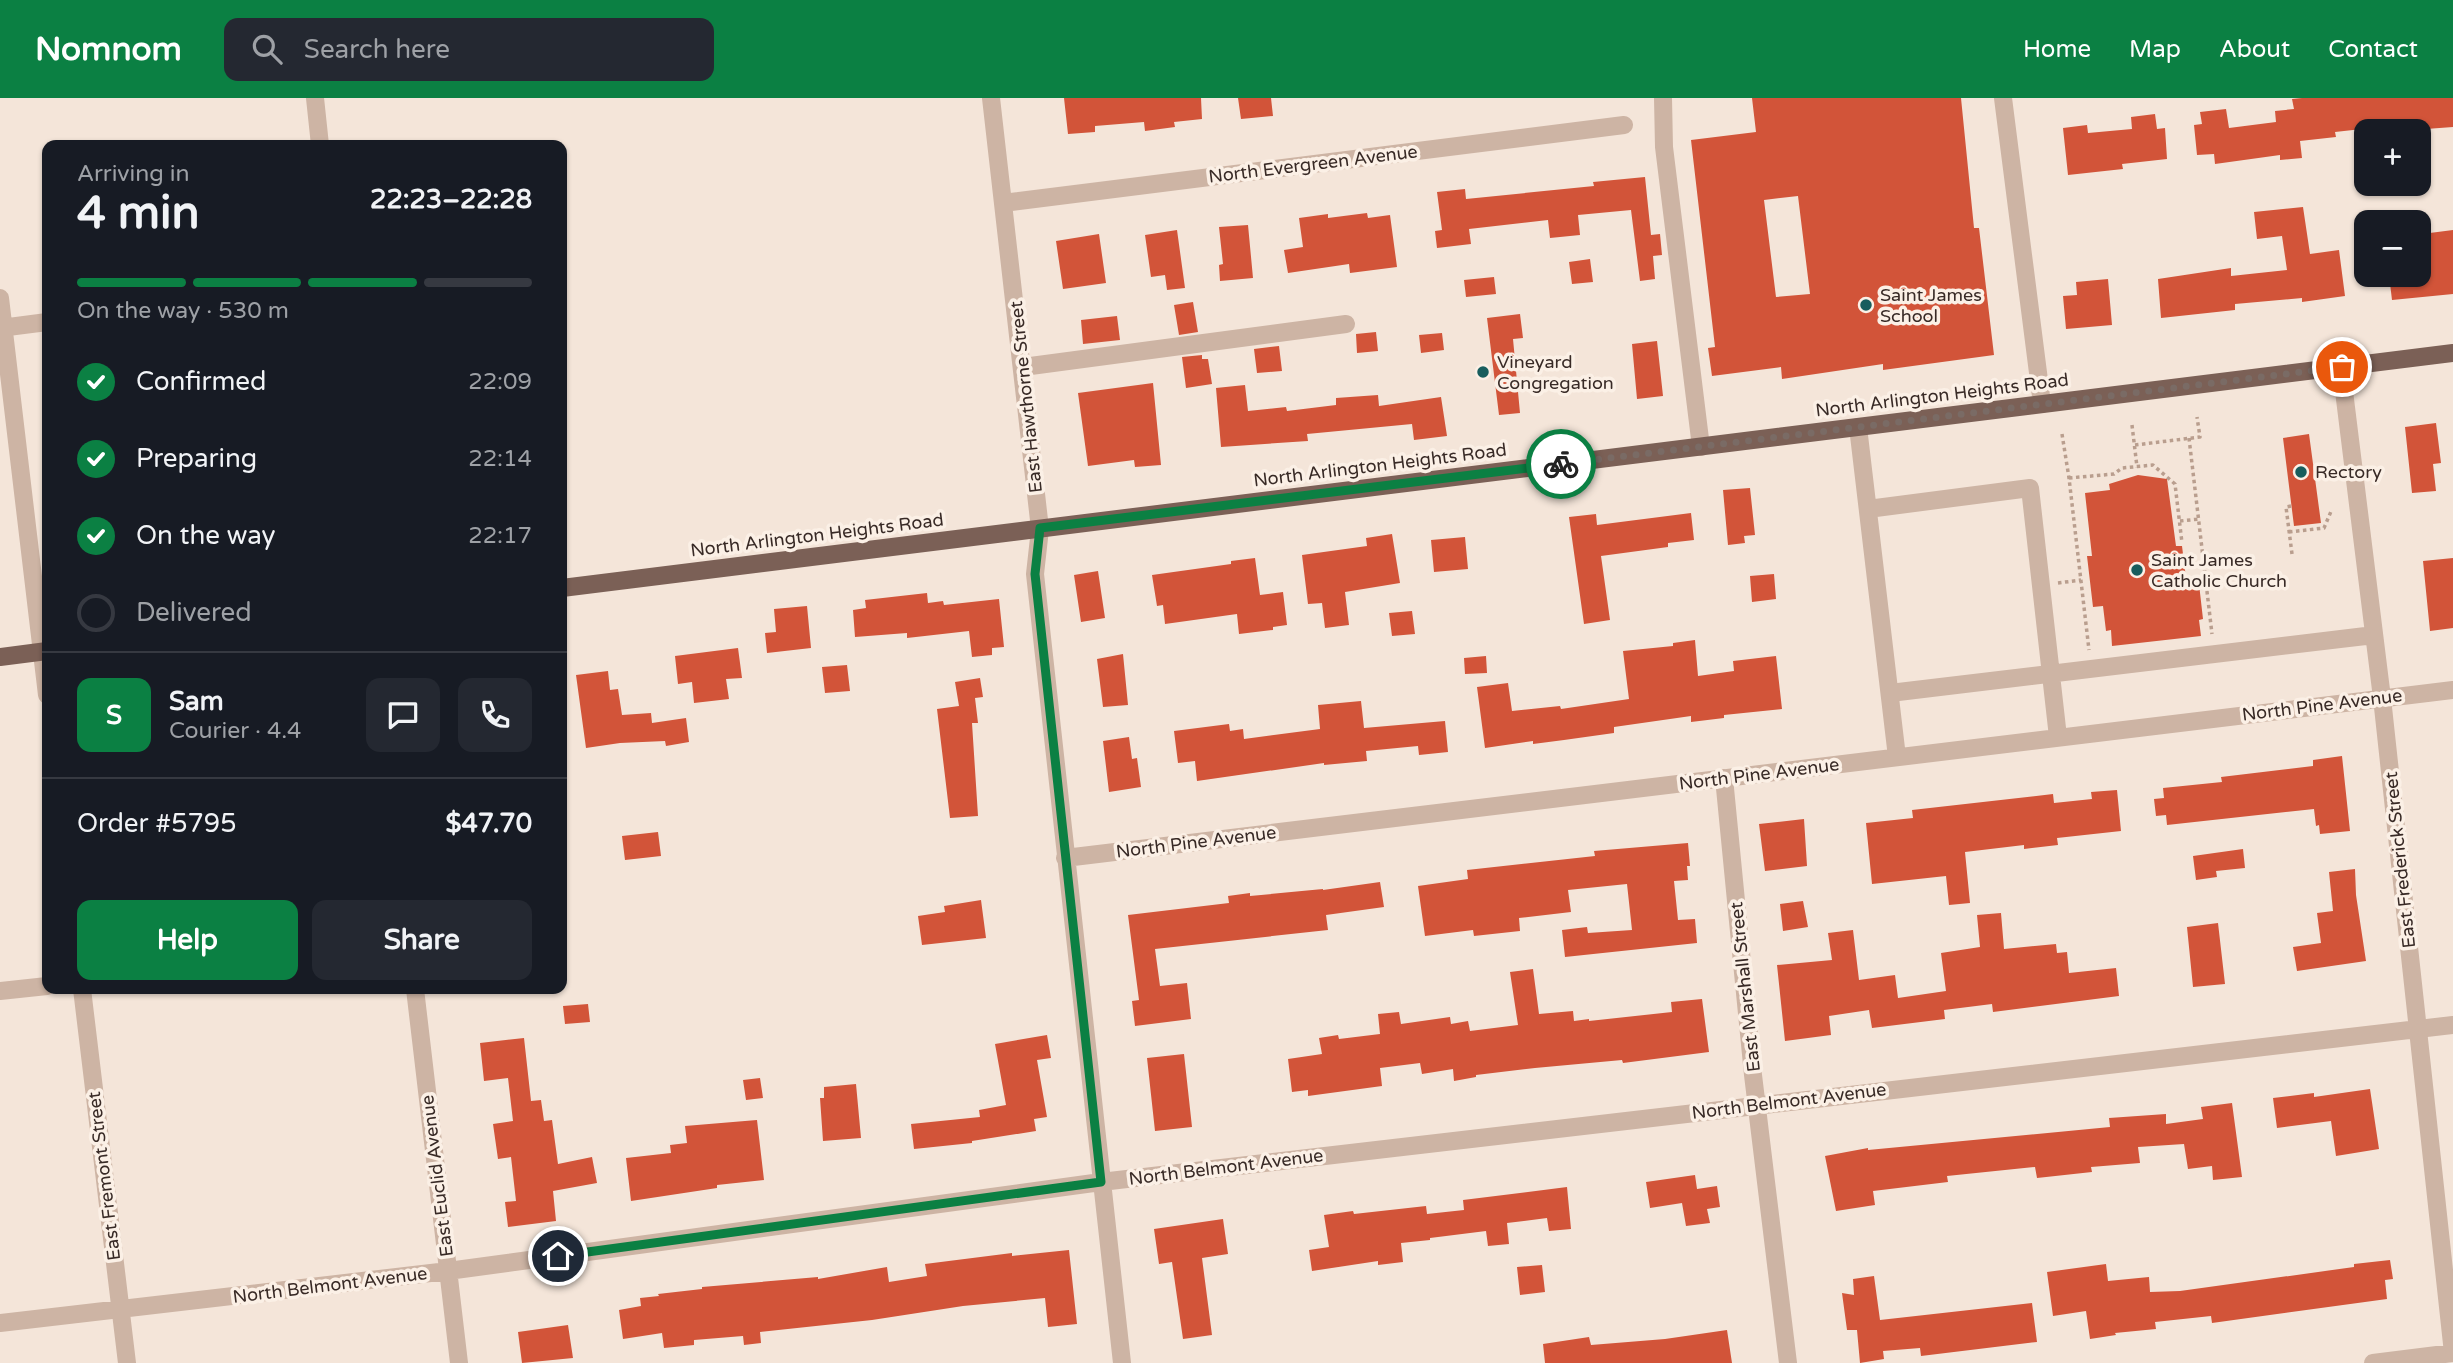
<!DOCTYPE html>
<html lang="en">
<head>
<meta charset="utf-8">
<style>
  body { margin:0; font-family:"Varela Round",sans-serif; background:#242831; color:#f1f3f6; height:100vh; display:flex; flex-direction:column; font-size:26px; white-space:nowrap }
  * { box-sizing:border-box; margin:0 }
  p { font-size:23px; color:#9ea1a6 }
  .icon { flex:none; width:38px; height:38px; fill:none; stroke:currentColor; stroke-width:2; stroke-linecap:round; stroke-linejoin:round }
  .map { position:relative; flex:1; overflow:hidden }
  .drawer { position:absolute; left:42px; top:42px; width:525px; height:854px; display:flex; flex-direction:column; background:#171b24; border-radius:14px; box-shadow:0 2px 5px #0004 }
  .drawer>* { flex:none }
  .fabs { position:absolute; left:2354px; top:21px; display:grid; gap:14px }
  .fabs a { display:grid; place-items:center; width:77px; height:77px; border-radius:14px; background:#171b24; box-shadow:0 2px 5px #0004; font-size:35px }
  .pin { position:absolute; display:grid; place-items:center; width:60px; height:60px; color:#fff; margin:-30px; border:4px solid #fff; border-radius:50%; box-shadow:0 2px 7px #0007 }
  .courier { position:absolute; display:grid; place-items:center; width:70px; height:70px; margin:-35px; border:5px solid #0b8043; border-radius:50%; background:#fff; color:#222; box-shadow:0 2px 9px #0007 }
  .summary em { font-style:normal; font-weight:700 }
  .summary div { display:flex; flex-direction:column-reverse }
  .summary { display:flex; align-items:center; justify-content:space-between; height:119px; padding:0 35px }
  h1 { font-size:46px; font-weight:700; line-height:52px }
  .bar { display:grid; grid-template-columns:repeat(4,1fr); gap:10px 7px; align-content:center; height:84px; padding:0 35px }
  .bar i { height:9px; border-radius:5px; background:#363941 }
  .bar .on { background:#0b8043 }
  .bar p { grid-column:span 4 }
  .line { display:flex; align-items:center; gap:18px; padding:0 35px; border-top:2px solid #363941 }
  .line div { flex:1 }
  .round { display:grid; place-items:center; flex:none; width:74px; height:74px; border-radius:14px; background:#242831 }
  ol { padding:0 35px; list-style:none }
  li { display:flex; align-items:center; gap:21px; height:77px }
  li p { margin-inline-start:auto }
  li .icon { padding:7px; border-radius:50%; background:#0b8043; color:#fff; stroke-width:4 }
  li:last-child { color:#9ea1a6 }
  li i { width:38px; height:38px; border:4px solid #363941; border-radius:50% }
  .cta { display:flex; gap:14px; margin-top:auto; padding:14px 35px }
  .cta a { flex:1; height:80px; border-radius:14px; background:#0b8043; color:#fff; font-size:28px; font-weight:700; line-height:80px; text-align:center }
  .cta a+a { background:#242831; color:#f1f3f6 }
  header { display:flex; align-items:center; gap:42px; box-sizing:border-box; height:98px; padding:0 35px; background:#0b8043; color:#fff }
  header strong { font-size:33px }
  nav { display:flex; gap:38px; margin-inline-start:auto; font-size:24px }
  .search { width:490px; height:63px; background:#242831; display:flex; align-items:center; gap:18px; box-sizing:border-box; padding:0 24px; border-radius:14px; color:#9ea1a6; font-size:26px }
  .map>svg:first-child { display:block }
  .building { fill:#d25439; fill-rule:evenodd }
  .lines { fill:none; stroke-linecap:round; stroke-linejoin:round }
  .path { stroke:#b99e8e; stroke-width:3.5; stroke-dasharray:3.5 3.5; stroke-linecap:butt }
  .minor { stroke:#cdb4a4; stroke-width:18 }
  .major { stroke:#7b6056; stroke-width:18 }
  .done { stroke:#7a6b65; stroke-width:7; stroke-dasharray:0 12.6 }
  .route { stroke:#0b8043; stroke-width:9 }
  .poi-dot { fill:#185d5d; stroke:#fbf0e6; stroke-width:2.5 }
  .labels { text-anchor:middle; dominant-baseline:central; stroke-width:7; stroke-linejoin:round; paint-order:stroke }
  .street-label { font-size:18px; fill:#382a26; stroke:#fbf0e6 }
  .poi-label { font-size:18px; fill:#382a26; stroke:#fbf0e6; text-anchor:start }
</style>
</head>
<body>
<header>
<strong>Nomnom</strong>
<div class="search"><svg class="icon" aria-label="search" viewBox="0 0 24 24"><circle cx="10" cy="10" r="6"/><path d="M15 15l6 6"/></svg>Search here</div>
<nav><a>Home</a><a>Map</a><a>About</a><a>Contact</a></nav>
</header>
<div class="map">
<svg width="2453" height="1265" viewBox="0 0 2453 1265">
  <rect width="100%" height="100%" fill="#f4e5d9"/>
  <!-- building -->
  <path class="building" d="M1064,0H1201L1202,21L1174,24L1175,29L1145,33L1144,24L1095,28V34L1068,36Z
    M1238,0H1271L1273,18L1241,21Z
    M1752,0H1961L1974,130H1979L1994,257L1883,272V266L1782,281L1781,269L1712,278L1708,250L1715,249L1691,42L1756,34ZM1798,98L1810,196L1776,199L1764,102Z
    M2302,0H2453V29L2426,31L2425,24L2335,34L2336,39L2300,43L2302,60L2280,62V57L2215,66L2214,56L2197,57L2194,27L2202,26L2200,14L2226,11L2229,30L2276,24L2275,13L2294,11L2292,1Z
    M2155,16L2157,31L2165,30L2167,61L2122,66L2123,71L2068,77L2063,30L2087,27L2088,35L2132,31L2131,19Z
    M1645,79L1651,137L1660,136L1662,157L1653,158L1655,181L1640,183L1631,112L1578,117L1580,137L1550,140L1548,122L1469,131L1471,146L1437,150L1435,133L1442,132L1437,94L1465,91L1466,101L1594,88L1593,84Z
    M2303,109L2310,156L2339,152L2345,198L2302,204V200L2235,206V212L2161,220L2158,181L2231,170V178L2287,172L2282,138L2257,141L2254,114Z
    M1367,115L1368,120L1390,117L1397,169L1350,175L1349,166L1288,175L1284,152L1303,149L1299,120L1328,116V120Z
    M1248,127L1253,180L1220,183L1219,167L1223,166L1219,129Z
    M1177,132L1185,190L1167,192L1165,177L1151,179L1145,137Z
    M2453,132V196L2392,202L2389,177H2426L2422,136Z
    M1099,136L1106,185L1063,191L1056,143Z
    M1590,161L1593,184L1572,186L1569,164Z
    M1494,179L1496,196L1466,199L1464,182Z
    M2108,181L2112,227L2066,231L2063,198L2077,197L2076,184Z
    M1193,204L1198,234L1179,237L1174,207Z
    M1520,216L1523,240L1513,241L1520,315L1499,317L1487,220Z
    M1117,218L1120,242L1083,246L1081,222Z
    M1376,234L1378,253L1357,255L1356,236Z
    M1442,235L1444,252L1421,255L1419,237Z
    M1657,243L1663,298L1637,301L1632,246Z
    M1279,248L1282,273L1257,275L1254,251Z
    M1202,257V261H1208L1212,286L1186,290L1182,259Z
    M1153,285L1161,367L1135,369L1134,362L1088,368L1078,295Z
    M1245,287L1248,313L1286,309L1287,313L1336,307V300L1378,297L1379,308L1441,299L1447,338L1414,342L1412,326L1307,336L1308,343L1221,349L1216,290Z
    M2436,325L2441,365L2433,366L2436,393L2412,395L2405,329Z
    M2309,336L2321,425L2294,428L2283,340Z
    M2138,377L2167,381L2176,448H2182L2187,488L2199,486L2203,521L2199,522L2201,538L2112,548L2111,532L2106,533L2103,508L2093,509L2087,458H2092L2085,395L2110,392L2109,386Z
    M1750,390L1755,437L1744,438L1745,445L1728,447L1723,392Z
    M1691,415L1694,442L1668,445V449L1601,458L1610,522L1584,526L1569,419L1596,416L1597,427Z
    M1392,436L1400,485L1345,494L1349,527L1325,530L1322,505L1308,506L1302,457L1367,448L1366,440Z
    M1465,439L1468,471L1434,474L1431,442Z
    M1255,460L1260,497L1283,494L1287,527L1273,529V532L1239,536L1237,516L1165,526L1163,507L1157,508L1152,477L1231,466V463Z
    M2453,460V530L2430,533L2423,463Z
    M1098,473L1105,520L1081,524L1074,477Z
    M1774,476L1776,501L1752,504L1750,478Z
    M927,495L928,505L943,503L944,507L999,501L1004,549L992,550V557L972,559L969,533L907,540V535L855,539L853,512L866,510L865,502Z
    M807,508L811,550L767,555L765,535L776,534L774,511Z
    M1412,513L1415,536L1392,538L1389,515Z
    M1695,542L1698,578L1734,573L1733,563L1776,558L1782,611L1724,617V620L1691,624V618L1614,629V635L1564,642L1533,646V643L1485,650L1477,589L1508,585L1512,613L1560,608L1561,611L1629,601L1623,553L1673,548V545Z
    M738,550L742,580L726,581L729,601L694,605L692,584L678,586L675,558Z
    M1123,556L1128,607L1103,609L1097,561Z
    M1486,558L1487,575L1465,576L1464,560Z
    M847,567L850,593L825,595L822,569Z
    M608,573L610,592L618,591L622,617L651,615L652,625L686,620L689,644L666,648L665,643L620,645L586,650L576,577Z
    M980,580L983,599L975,600L978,625H972L978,718L950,720L937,611L959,608L955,584Z
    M1361,603L1364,630L1445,623L1448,654L1419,657L1418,648L1366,653L1367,663L1324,667V665L1197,683L1195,663L1178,665L1174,633L1229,626L1230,633L1243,631L1244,641L1320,631L1318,607Z
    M1129,639L1132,661L1137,660L1141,689L1109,694L1103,643Z
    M2342,658L2350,733L2320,736L2319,727L2316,728L2314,711L2167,727L2166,717L2156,718L2154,701L2164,700L2163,690L2222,684L2221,679L2313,668V662Z
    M2117,692L2121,733L2057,740L2058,747L2024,751V747L1965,754L1970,805L1949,807L1946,778L1872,786L1866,725L1913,720L1912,712L2053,696L2054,705L2092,701L2091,694Z
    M1804,721L1807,768L1765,773L1759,726Z
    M658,734L661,758L625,762L622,738Z
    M1688,745L1690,768H1687L1688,782L1674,783L1678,822L1695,821L1697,845L1565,859L1562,832L1587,829L1588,835L1632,832L1627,786L1568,792L1571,814L1519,820L1520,833L1474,838L1473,832L1425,838L1418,788L1468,781L1467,772L1595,758L1594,753Z
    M2243,751L2245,770L2216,773L2217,779L2196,782L2193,758Z
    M2355,771L2356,797L2366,863L2297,873L2293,849L2321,845L2317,815L2333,813L2329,774Z
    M1380,784L1384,809L1326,817L1328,832L1155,851L1160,888L1187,885L1191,921L1135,928L1132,903L1139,902L1128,817L1229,805L1228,798L1250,795V798L1323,791V792Z
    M981,802L986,840L922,847L918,818L945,814L944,808Z
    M1803,803L1808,829L1783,833L1780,806Z
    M2001,815L2004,851L2056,846L2057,855L2067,854L2069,875L2116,870L2119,898L1993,914L1992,906L1944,912L1945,921L1872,930L1869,912L1829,918L1831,937L1785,943L1777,867L1832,862L1828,835L1853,832L1859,882L1895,877L1898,900L1946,893L1941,855L1980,849L1977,817Z
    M2218,825L2225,886L2193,889L2187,829Z
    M1533,871L1539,916L1573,913L1574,923L1589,921V923L1672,914L1671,904L1702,901L1709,954L1623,965L1622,962L1535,970L1476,977V979L1454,983L1453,971L1422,976L1420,965L1380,970L1382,988L1308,998V992L1292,994L1288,961L1322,956L1319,940L1338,937L1339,941L1380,936L1378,916L1399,914L1401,926L1450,919L1451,926L1468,923L1470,933L1518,927L1510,874Z
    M588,906L590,924L565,926L563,908Z
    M1047,937L1051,960L1037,962L1047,1019L1034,1021L1036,1033L972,1043V1045L914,1051L911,1026L980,1019L979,1012L1006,1007L995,946Z
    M524,940L531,1003L541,1002L544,1023L552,1022L558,1066L592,1059L597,1085L553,1093L556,1123L508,1129L505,1104L516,1103L511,1059L498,1061L493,1026L513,1023L508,980L484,983L480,945Z
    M1184,956L1192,1029L1155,1033L1147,960Z
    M760,980L763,1000L746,1002L743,982Z
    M856,986L861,1040L823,1043L820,1000H824V989Z
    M2370,991L2379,1051L2336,1058L2331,1023L2277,1030L2273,1000L2314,995V999Z
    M2232,1005L2242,1079L2213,1082L2212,1068L2188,1071L2184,1046L2138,1049L2140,1065L2091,1069L2092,1074L2037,1080L2035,1069L1947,1078L1948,1084L1873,1093L1875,1107L1836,1113L1825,1058L1868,1050V1052L2110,1029L2109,1020L2166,1016V1026L2203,1021L2201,1009Z
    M757,1022L764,1082L717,1087V1090L631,1103L626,1060L671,1055L670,1047L687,1045L685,1028Z
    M1695,1077L1697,1091L1717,1088L1720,1109L1707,1111L1710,1125L1686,1128L1682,1105L1650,1110L1646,1084Z
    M1567,1089L1571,1131L1549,1133L1547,1120L1507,1125L1509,1146L1488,1148L1486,1133L1430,1140V1142L1401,1145L1403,1164L1378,1167V1163L1312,1173L1309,1152L1329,1149L1324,1117L1353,1113L1354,1116L1426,1108L1427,1116L1464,1112L1463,1102Z
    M1223,1121L1228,1156L1202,1160L1212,1237L1183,1241L1172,1164L1159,1166L1154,1131Z
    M1069,1152L1077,1226L1048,1229L1045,1200L963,1208L872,1222L760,1234L761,1245L744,1247L743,1238L694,1242V1247L664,1250L662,1235L623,1241L619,1212L641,1208L640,1200L659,1198L658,1196L702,1191V1189L818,1179V1181L887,1169L889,1184L927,1178L925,1166L1012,1155V1158Z
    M2390,1162L2393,1181L2385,1182L2387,1201L2212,1225L2211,1218L2155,1224L2156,1231L2115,1235L2116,1237L2090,1241L2086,1213L2053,1218L2047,1174L2106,1166L2108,1183L2149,1179L2150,1194L2180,1193L2354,1169V1166Z
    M1542,1167L1545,1194L1520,1197L1517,1169Z
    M1874,1178L1880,1222L2032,1205L2037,1244L1921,1258L1920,1250L1883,1253L1884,1261L1860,1265L1857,1232H1847L1842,1195L1854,1197L1853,1181Z
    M568,1227L573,1260L522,1265L518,1234Z
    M1727,1232L1732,1265H1545L1543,1246L1589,1239L1591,1247L1665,1241Z"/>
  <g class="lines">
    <!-- path -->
    <path class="path" d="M2132,327L2137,369
      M2062,336L2069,380L2089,552
      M2189,340L2212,536
      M2135,347L2200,339L2197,319
      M2069,380L2114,376L2122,370L2153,367L2175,386L2182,445
      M2291,408L2286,409L2292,456
      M2180,423L2199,421
      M2289,434L2324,430L2332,411
      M2058,485L2081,482"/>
    <!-- minor -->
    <path class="minor" d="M315,0L320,47
      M991,0L1040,431L1035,476L1122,1265
      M1663,0L1664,49L1701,349
      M2003,0L2042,306
      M1003,105L1624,27
      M0,200L47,597
      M0,230L47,224
      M1023,269L1346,226
      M2341,269L2382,600L2453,1255
      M1858,329L1897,659
      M1868,411L2030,390L2058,639
      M1890,595L2374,537
      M1724,680L1753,977L1788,1265
      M1065,760L2453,592
      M82,891L127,1265
      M415,891L459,1265
      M0,893L47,888
      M0,1225L448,1173L1101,1084L2453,927
      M2373,1265L2453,1255"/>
    <!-- major -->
    <path class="major" d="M562,490L2453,255
      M0,559L47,553"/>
  </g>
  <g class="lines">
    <!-- done -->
    <path class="done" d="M1561,366L2342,269"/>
    <!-- route -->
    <path class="route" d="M558,1158L1101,1084L1035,476L1040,430L1561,366"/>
  </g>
  <!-- markers -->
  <g class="poi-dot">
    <circle cx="1866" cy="207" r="7"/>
    <circle cx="1483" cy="274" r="7"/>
    <circle cx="2301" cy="374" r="7"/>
    <circle cx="2137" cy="472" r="7"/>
  </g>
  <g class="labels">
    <!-- street labels -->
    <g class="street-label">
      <text transform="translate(1313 66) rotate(-7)">North Evergreen Avenue</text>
      <text transform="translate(1942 297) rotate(-7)">North Arlington Heights Road</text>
      <text transform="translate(1026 299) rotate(-96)">East Hawthorne Street</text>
      <text transform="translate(1380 367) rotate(-7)">North Arlington Heights Road</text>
      <text transform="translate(817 437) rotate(-7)">North Arlington Heights Road</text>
      <text transform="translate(2322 607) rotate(-7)">North Pine Avenue</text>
      <text transform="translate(1759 676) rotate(-7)">North Pine Avenue</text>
      <text transform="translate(1196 744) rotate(-7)">North Pine Avenue</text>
      <text transform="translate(2400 762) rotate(-96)">East Frederick Street</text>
      <text transform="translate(1745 889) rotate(-96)">East Marshall Street</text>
      <text transform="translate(1789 1003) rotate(-7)">North Belmont Avenue</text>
      <text transform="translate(1226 1069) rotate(-7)">North Belmont Avenue</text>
      <text transform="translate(104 1078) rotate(-97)">East Fremont Street</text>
      <text transform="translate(437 1078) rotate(-97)">East Euclid Avenue</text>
      <text transform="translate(330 1187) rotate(-7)">North Belmont Avenue</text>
    </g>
    <!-- poi labels -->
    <g class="poi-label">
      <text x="1880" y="197">Saint James<tspan x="1880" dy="21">School</tspan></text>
      <text x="1497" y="264">Vineyard<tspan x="1497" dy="21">Congregation</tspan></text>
      <text x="2315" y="374">Rectory</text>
      <text x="2151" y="462">Saint James<tspan x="2151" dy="21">Catholic Church</tspan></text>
    </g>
  </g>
</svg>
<div class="fabs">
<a>+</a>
<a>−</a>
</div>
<div class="pin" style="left:2342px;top:269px;background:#ea580c"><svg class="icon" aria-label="bag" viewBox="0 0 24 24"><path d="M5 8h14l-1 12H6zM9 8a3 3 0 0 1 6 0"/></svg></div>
<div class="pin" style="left:558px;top:1158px;background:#1f2937"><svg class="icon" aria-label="home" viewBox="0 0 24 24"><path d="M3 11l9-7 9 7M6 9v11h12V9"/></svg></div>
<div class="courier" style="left:1561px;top:366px"><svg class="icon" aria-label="bike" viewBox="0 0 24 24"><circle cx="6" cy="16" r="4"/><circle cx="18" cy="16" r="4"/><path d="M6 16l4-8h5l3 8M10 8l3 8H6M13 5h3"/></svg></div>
<section class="drawer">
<div class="summary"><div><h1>4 min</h1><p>Arriving in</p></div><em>22:23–22:28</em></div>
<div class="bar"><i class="on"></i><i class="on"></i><i class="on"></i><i></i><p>On the way · 530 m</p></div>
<ol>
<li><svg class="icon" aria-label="check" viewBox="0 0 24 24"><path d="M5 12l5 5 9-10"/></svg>Confirmed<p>22:09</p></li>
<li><svg class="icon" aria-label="check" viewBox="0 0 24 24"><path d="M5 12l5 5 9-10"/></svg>Preparing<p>22:14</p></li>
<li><svg class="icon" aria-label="check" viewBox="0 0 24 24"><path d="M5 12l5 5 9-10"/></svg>On the way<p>22:17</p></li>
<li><i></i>Delivered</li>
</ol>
<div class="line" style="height:126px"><b class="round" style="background:#0b8043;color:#fff">S</b><div><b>Sam</b><p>Courier · 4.4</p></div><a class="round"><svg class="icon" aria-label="chat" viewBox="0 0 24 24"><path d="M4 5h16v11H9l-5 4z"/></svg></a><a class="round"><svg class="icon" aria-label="phone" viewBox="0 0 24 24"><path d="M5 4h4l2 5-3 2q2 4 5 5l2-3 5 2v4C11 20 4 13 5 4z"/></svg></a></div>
<div class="line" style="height:91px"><div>Order #5795</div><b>$47.70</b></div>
<div class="cta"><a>Help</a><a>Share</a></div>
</section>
</div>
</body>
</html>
